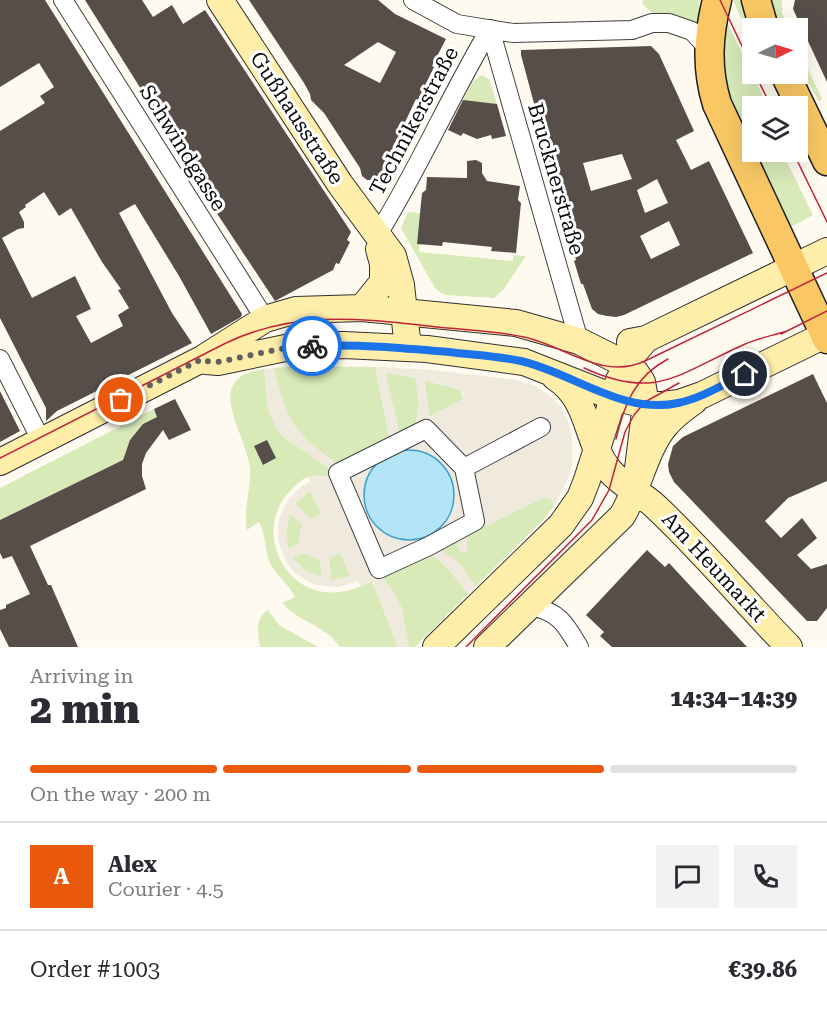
<!DOCTYPE html>
<html lang="en">
<head>
<meta charset="utf-8">
<style>
  body { margin:0; font-family:"Roboto Serif",serif; background:#f2f2f3; color:#2b2b33; height:100vh; display:flex; flex-direction:column; font-size:22px; white-space:nowrap }
  * { box-sizing:border-box; margin:0 }
  p { font-size:20px; color:#7c7c81 }
  .icon { flex:none; width:33px; height:33px; fill:none; stroke:currentColor; stroke-width:2; stroke-linecap:round; stroke-linejoin:round }
  .map { position:relative; height:647px; overflow:hidden }
  .drawer { display:flex; flex-direction:column; background:#fff; flex:1 }
  .drawer>* { flex:none }
  .needle { width:39px; rotate:85deg }
  .buttons { position:absolute; left:742px; top:18px; display:grid; gap:12px }
  .buttons a { display:grid; place-items:center; width:66px; height:66px; border-radius:0px; background:#fff; box-shadow:0 6px 24px #0002; font-size:30px }
  .pin { position:absolute; display:grid; place-items:center; width:51px; height:51px; color:#fff; margin:-26px; border:3px solid #fff; border-radius:50%; box-shadow:0 2px 6px #0007 }
  .courier { position:absolute; display:grid; place-items:center; width:60px; height:60px; margin:-30px; border:4px solid #1a73e8; border-radius:50%; background:#fff; color:#222; box-shadow:0 2px 8px #0007 }
  .summary em { font-style:normal; font-weight:800 }
  .summary div { display:flex; flex-direction:column-reverse }
  .summary { display:flex; align-items:center; justify-content:space-between; height:102px; padding:0 30px }
  h1 { font-size:39px; font-weight:800; line-height:45px }
  .bar { display:grid; grid-template-columns:repeat(4,1fr); gap:9px 6px; align-content:center; height:72px; padding:0 30px }
  .bar i { height:8px; border-radius:4px; background:#e1e1e2 }
  .bar .active { background:#ea580c }
  .bar p { grid-column:span 4 }
  .line { display:flex; align-items:center; gap:15px; padding:0 30px; border-top:2px solid #e1e1e2 }
  .line div { flex:1 }
  .round { display:grid; place-items:center; flex:none; width:63px; height:63px; border-radius:0px; background:#f2f2f3 }
  .map>svg:first-child { display:block }
  .green { fill:#d7eab8 }
  .plaza { fill:#efe9de; fill-rule:evenodd }
  .water { fill:#b4e4f7; stroke:#3aa1ce; stroke-width:1.5 }
  .building { fill:#574e4a; fill-rule:evenodd }
  .lines { fill:none; stroke-linecap:round; stroke-linejoin:round }
  .street-casing { stroke:#414141; stroke-width:20 }
  .secondary-casing { stroke:#303030; stroke-width:28 }
  .primary-casing { stroke:#1f1f1f; stroke-width:31 }
  .street { stroke:#fff; stroke-width:18 }
  .secondary { stroke:#fea; stroke-width:26 }
  .primary { stroke:#f9c865; stroke-width:28 }
  .tram { stroke:#c0243a; stroke-width:1.5 }
  .done { stroke:#62615d; stroke-width:6; stroke-dasharray:0 10.8 }
  .route { stroke:#1a73e8; stroke-width:8 }
  .labels { text-anchor:middle; dominant-baseline:central; stroke-width:6; stroke-linejoin:round; paint-order:stroke }
  .street-label { font-size:21px; fill:#0e0e0e; stroke:#fff }
</style>
</head>
<body>
<div class="map">
<svg width="827" height="647" viewBox="0 0 827 647">
  <rect width="100%" height="100%" fill="#fffaef"/>
  <!-- green -->
  <path class="green" d="M643,0H698L701,12L700,24L655,16L643,4Z
    M733,0H745L751,27L746,30Z
    M768,0H782V13L789,28H776Z
    M724,16L768,106H753V148L733,106L722,74Z
    M798,48L822,99L819,101L809,84L803,81L798,74Z
    M482,75L489,79L497,104L463,101L472,82Z
    M755,152H782L813,215L791,227Z
    M408,212L420,213L417,243L420,244L419,252L513,261V255L526,256L503,290L494,298L446,295L441,293L435,288L401,228Z
    M300,366L375,367L389,436L336,463C322,452 304,441 294,425C283,408 279,387 273,368Z
    M264,369L268,409L282,436L328,467L331,476C324,476 316,475 308,477C303,478 296,485 291,490C252,528 283,599 339,592C352,591 362,586 372,580L398,647H340C324,624 300,623 282,603L295,597C289,584 276,576 270,563C264,549 266,534 259,522L247,530C243,509 251,491 250,470C248,434 199,378 264,369Z
    M385,372L416,378L419,402L416,424L399,432Z
    M424,380L461,390L463,399L429,417Z
    M154,409L157,417C136,428 131,438 123,460L0,520V488Z
    M310,491L322,515L310,519L295,503Z
    M545,497L552,500L554,506L544,519L475,587C465,570 456,559 438,549L457,540L458,547L467,535Z
    M290,513L303,525L300,543L288,549L286,530Z
    M340,552L350,576L331,581L329,559Z
    M430,552L449,570L468,594L415,647H409L401,606L382,576Z
    M304,553L320,560L322,578L306,571L292,558Z
    M268,610L279,625L318,647H260C258,633 254,618 268,610Z"/>
  <!-- plaza -->
  <path class="plaza" d="M375,367L433,370L516,380L536,386L549,395L560,406L568,420L572,436V466L567,481L554,506L552,500L545,497L467,535V549L465,552H461L458,549L457,540L438,549L456,560L464,569L475,587L468,594L449,570L430,552L382,576L395,594L401,606L409,647H398L373,581L361,587L358,581L338,587L315,585L296,574L288,565L278,541L279,518L288,500L301,487L310,482L308,477L331,475L328,467L282,436L275,426L268,409L264,369L273,368L285,407L295,427L312,445L336,463L389,436ZM386,373L415,378L419,402L416,424L399,432ZM425,380L458,389L463,393V399L429,417ZM435,458L446,468L453,482L455,497L452,513L443,526L386,534L374,524L367,511L364,497ZM310,491L322,515L310,519L295,503ZM290,513L303,525L300,530L299,543L288,549L286,530ZM340,552L350,576L331,580L329,559ZM304,553L320,560L322,577L306,571L292,558Z"/>
  <!-- water -->
  <path class="water" d="M364 495a45 45 0 1 1 90 0a45 45 0 1 1-90 0Z"/>
  <!-- building -->
  <path class="building" d="M0,0H45L242,314L241,317L227,325L211,334L179,276L135,204L119,213L172,313L192,343L57,411L46,421V408L0,318V131L45,103L40,96L54,87L39,63L0,87ZM44,192L59,216L71,208L102,262L121,289L118,290L129,308L118,315L123,326L91,343L76,316L91,309L75,276L32,298L2,238L18,229L24,228V222L19,212L26,207L25,205Z
    M85,0H142L153,17L172,5L183,24L205,10L351,232L347,240L350,242L339,264L336,263L333,270L275,301L218,215L202,186Z
    M249,0H378L395,14L446,39L432,66L434,67L418,100L416,99L380,175L375,180H367L362,176L360,168L324,113L311,100L310,94L304,83ZM378,42L396,52L380,83L344,65Z
    M795,0H827V82L793,9Z
    M651,46L659,54L694,131L676,140L691,170L709,161L753,253L624,315L616,317L607,316L598,314L592,309L583,284H581L574,261L576,260L521,55V50ZM622,154L632,179L591,191L583,163ZM657,179L668,203L645,213L637,190ZM669,221L680,245L651,259L640,236Z
    M463,100L497,104L506,136L492,139L491,135L477,139L463,133L461,136L448,130Z
    M476,160L482,163V173L487,181L520,186L518,200L521,203L516,253L491,251L492,247L443,242L442,246L417,244L422,193L426,190L427,177L467,178V161Z
    M813,374L827,403V481L788,498L765,521L781,538L802,518L817,538L797,555L811,569L827,564V608L817,621H807L674,482L669,472L668,464L673,446L683,437Z
    M0,391L20,431L0,442Z
    M175,399L191,430L169,440L163,430L146,453L142,464V476L146,489L30,546L48,585H51L78,647H9L0,629V610L6,608V605L30,594L12,556L3,559L0,553V520L123,460L130,440L143,424L157,417L154,409Z
    M267,440L276,458L263,465L254,446Z
    M647,550L665,567L669,563L747,647H612L600,636L604,632L586,615Z"/>
  <g class="lines">
    <!-- street casing -->
    <g class="street-casing">
      <path id="street" d="M63,0L265,319
        M413,0L457,24L513,33L632,30L652,23H669L692,31L708,48
        M490,29L579,341
        M378,234C419,168 450,96 490,29
        M0,359L41,440
        M426,429L464,468L475,521L429,546L379,569L338,473Z
        M464,468L541,427
        M531,606C559,612 565,623 579,647"/>
    </g>
    <!-- secondary casing -->
    <g class="secondary-casing">
      <path id="secondary" d="M220,0L340,184L393,256L401,285L407,339L413,348
        M362,308L383,282V264L379,249
        M630,342L646,339L827,251
        M202,359L206,361L218,362L295,346L344,345L427,349L524,362L613,397L646,405H662L679,403L702,395L827,334
        M555,377C591,400 585,441 609,470C622,486 642,493 656,507C703,551 744,601 789,647
        M0,462L202,359L265,319L296,310L362,308L516,323L579,341L627,365L636,373L642,382L646,405L635,492
        M436,647L561,525L580,498L587,480L619,380L634,353L646,339
        M487,647L622,516C639,488 645,450 665,426C673,416 684,408 694,401"/>
    </g>
    <!-- primary casing -->
    <g class="primary-casing">
      <path id="primary" d="M717,0C708,36 706,68 717,104L827,339
        M756,0L764,28
        M785,74L827,161"/>
    </g>
    <!-- street -->
    <use href="#street" class="street"/>
    <!-- secondary -->
    <use href="#secondary" class="secondary"/>
    <!-- primary -->
    <use href="#primary" class="primary"/>
    <!-- tram -->
    <path class="tram" d="M720,0L753,69
      M755,74L771,106
      M793,152L827,222
      M781,334L827,311
      M584,368C656,401 678,374 743,345C757,338 772,336 787,331
      M616,439C624,405 635,376 668,359
      M0,458L226,343C297,309 363,319 437,327C466,330 496,331 524,337C566,346 602,381 645,361L827,273
      M466,647L592,520L609,490L625,432L634,415L645,402L679,383"/>
  </g>
  <g class="lines">
    <!-- done -->
    <path class="done" d="M121,400L202,359L206,361L218,362L295,346H312"/>
    <!-- route -->
    <path class="route" d="M312,346C358,344 403,348 449,352C473,355 497,356 521,361C573,373 623,415 678,403C702,398 724,384 745,374"/>
  </g>
  <g class="labels">
    <!-- street labels -->
    <g class="street-label">
      <text transform="translate(297 118) rotate(57)">Gußhausstraße</text>
      <text transform="translate(414 121) rotate(-62)">Technikerstraße</text>
      <text transform="translate(183 148) rotate(58)">Schwindgasse</text>
      <text transform="translate(556 179) rotate(74)">Brucknerstraße</text>
      <text transform="translate(714 567) rotate(47)">Am Heumarkt</text>
    </g>
  </g>
</svg>
<div class="buttons">
<a><svg class="needle" viewBox="-14 -14 28 28"><path d="M0-13l5 13h-10z" fill="#e53935"/><path d="M0 13l5-13h-10z" fill="#7c7c81"/></svg></a>
<a><svg class="icon" aria-label="layers" viewBox="0 0 24 24"><path d="M12 4l9 5-9 5-9-5zM3 14l9 5 9-5"/></svg></a>
</div>
<div class="pin" style="left:121px;top:400px;background:#ea580c"><svg class="icon" aria-label="bag" viewBox="0 0 24 24"><path d="M5 8h14l-1 12H6zM9 8a3 3 0 0 1 6 0"/></svg></div>
<div class="pin" style="left:745px;top:374px;background:#1f2937"><svg class="icon" aria-label="home" viewBox="0 0 24 24"><path d="M3 11l9-7 9 7M6 9v11h12V9"/></svg></div>
<div class="courier" style="left:312px;top:346px"><svg class="icon" aria-label="bike" viewBox="0 0 24 24"><circle cx="6" cy="16" r="4"/><circle cx="18" cy="16" r="4"/><path d="M6 16l4-8h5l3 8M10 8l3 8H6M13 5h3"/></svg></div>
</div>
<section class="drawer">
<div class="summary"><div><h1>2 min</h1><p>Arriving in</p></div><em>14:34–14:39</em></div>
<div class="bar"><i class="active"></i><i class="active"></i><i class="active"></i><i></i><p>On the way · 200 m</p></div>
<div class="line" style="height:108px"><b class="round" style="background:#ea580c;color:#fff">A</b><div><b>Alex</b><p>Courier · 4.5</p></div><a class="round"><svg class="icon" aria-label="chat" viewBox="0 0 24 24"><path d="M4 5h16v11H9l-5 4z"/></svg></a><a class="round"><svg class="icon" aria-label="phone" viewBox="0 0 24 24"><path d="M5 4h4l2 5-3 2q2 4 5 5l2-3 5 2v4C11 20 4 13 5 4z"/></svg></a></div>
<div class="line" style="height:78px"><div>Order #1003</div><b>€39.86</b></div>
</section>
</body>
</html>
